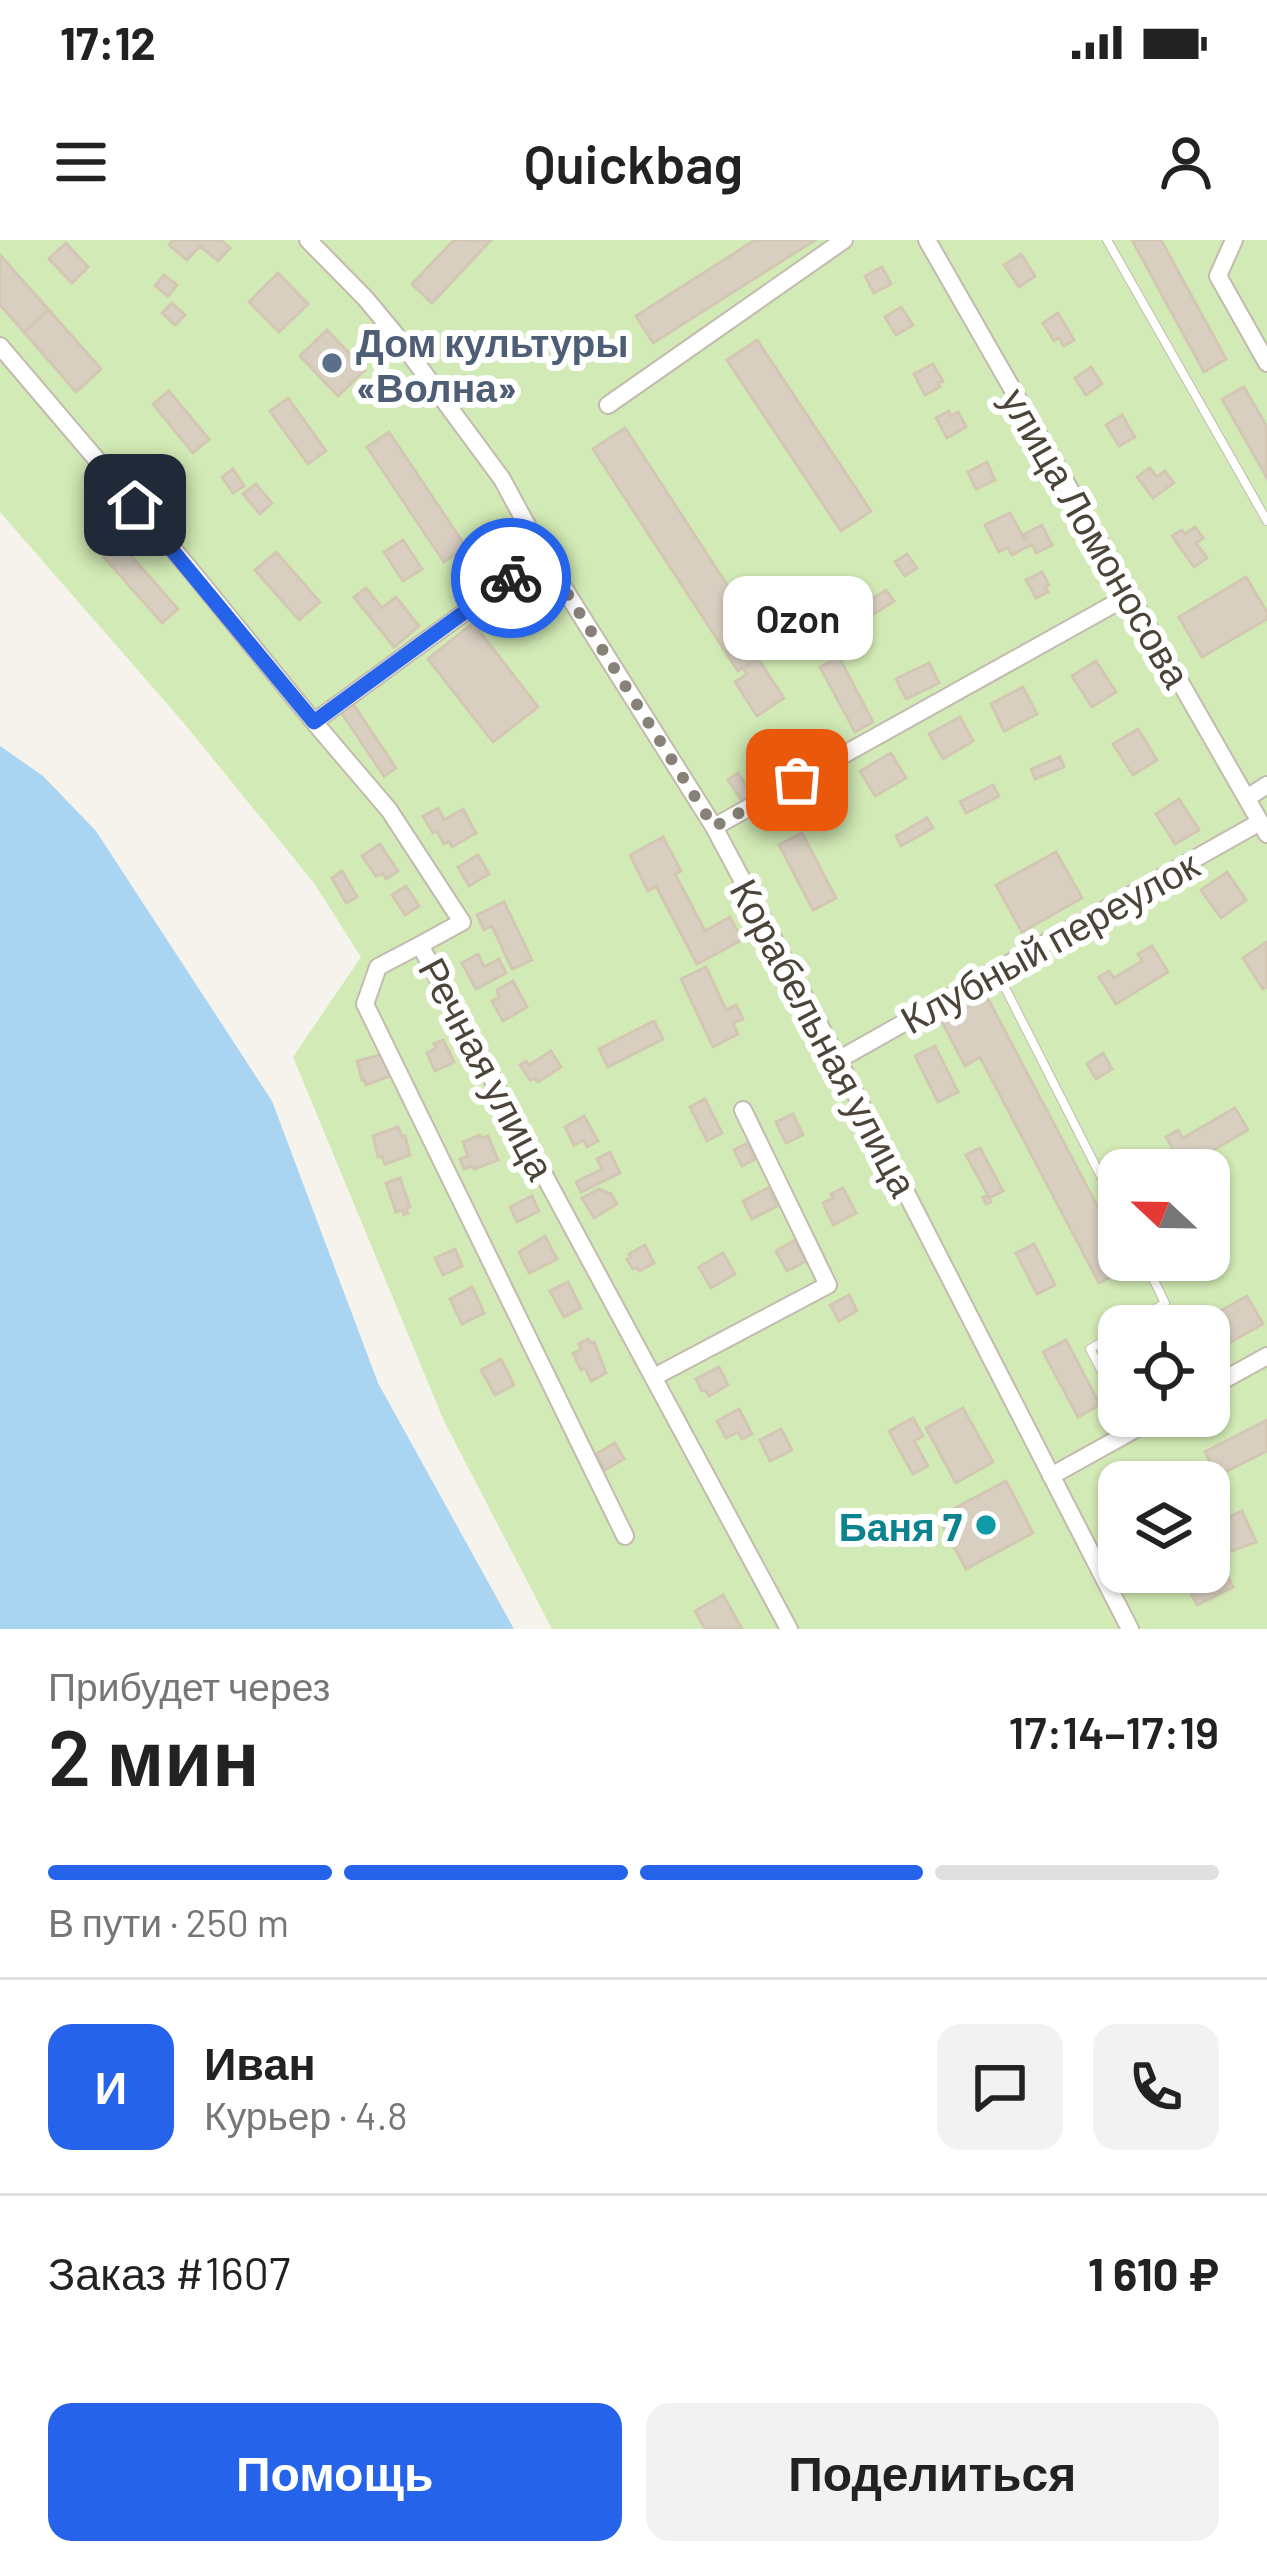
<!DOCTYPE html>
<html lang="ru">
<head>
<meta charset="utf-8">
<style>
  body { margin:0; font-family:Barlow,sans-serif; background:#f2f2f2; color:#222; height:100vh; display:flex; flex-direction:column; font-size:45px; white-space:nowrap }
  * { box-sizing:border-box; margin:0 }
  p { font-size:39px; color:#767676 }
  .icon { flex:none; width:66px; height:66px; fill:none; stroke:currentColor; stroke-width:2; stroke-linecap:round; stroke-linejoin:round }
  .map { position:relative; height:1389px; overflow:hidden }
  .drawer { display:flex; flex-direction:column; background:#fff; flex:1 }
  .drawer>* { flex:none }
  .needle { width:78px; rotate:292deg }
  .buttons { position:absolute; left:1098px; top:909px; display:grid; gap:24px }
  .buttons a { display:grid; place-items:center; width:132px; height:132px; border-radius:24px; background:#fff; box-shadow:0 3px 9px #0004; font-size:60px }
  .pin { position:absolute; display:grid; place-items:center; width:102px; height:102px; color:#fff; margin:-51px; border-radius:24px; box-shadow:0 6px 18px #0006 }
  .courier { position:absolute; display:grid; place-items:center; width:120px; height:120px; margin:-60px; border:9px solid #2563eb; border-radius:50%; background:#fff; color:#222; box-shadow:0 3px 15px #0007 }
  .bubble { position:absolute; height:84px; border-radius:24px; background:#fff; box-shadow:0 3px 9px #0004; font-size:39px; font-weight:600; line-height:84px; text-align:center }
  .headline em { font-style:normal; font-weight:600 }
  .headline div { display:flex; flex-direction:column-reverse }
  .headline { display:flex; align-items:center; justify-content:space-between; height:204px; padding:0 48px }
  h1 { font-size:78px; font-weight:600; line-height:90px }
  .bar { display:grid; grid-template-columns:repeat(4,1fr); gap:18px 12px; align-content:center; height:144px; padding:0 48px }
  .bar i { height:15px; border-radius:9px; background:#e0e0e0 }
  .bar .on { background:#2563eb }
  .bar p { grid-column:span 4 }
  .line { display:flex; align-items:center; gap:30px; padding:0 48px; border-top:3px solid #e0e0e0 }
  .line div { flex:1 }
  .round { display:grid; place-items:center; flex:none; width:126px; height:126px; border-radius:24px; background:#f2f2f2 }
  .button { display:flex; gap:24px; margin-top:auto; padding:24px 48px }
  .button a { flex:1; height:138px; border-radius:24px; background:#2563eb; color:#fff; font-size:48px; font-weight:600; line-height:138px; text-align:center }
  .button a+a { background:#f2f2f2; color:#222 }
  .status { display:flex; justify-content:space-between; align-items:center; height:84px; padding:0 60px; background:#fff; direction:ltr }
  .status svg { height:33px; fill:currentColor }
  header { display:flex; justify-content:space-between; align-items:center; height:156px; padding:0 48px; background:#fff; font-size:54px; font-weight:600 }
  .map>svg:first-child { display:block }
  .green { fill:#d2eab5; fill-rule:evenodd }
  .water { fill:#a9d4f2 }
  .building { fill:#d8cfc1; stroke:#d3c7b4; stroke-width:3 }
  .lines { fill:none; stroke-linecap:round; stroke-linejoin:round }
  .lane-casing { stroke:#c2bbae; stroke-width:10 }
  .street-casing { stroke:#c2bbae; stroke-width:20 }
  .lane { stroke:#fff; stroke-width:8 }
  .street { stroke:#fff; stroke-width:16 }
  .done { stroke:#878178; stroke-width:12; stroke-dasharray:0 21.6 }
  .route { stroke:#2563eb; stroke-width:15 }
  .service-dot { fill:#5c6f8a; stroke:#fff; stroke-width:4.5 }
  .culture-dot { fill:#0f9aa8; stroke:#fff; stroke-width:4.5 }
  .labels { text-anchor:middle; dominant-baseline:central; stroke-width:12; stroke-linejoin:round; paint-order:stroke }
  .service-label { font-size:39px; font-weight:bold; fill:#4e5e75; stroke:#fff; text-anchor:start }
  .street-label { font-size:39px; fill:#4b4439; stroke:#fff }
  .culture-label { font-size:39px; font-weight:bold; fill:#0d838f; stroke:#fff; text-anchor:end }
</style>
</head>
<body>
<div class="status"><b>17:12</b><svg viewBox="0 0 49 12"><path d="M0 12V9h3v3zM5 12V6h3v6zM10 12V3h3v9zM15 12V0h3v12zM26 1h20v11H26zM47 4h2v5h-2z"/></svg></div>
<header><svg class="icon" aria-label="menu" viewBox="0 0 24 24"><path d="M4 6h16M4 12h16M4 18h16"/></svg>Quickbag<svg class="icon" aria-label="person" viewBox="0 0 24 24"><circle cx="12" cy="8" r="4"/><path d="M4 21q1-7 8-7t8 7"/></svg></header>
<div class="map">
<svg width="1267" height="1389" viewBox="0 0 1267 1389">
  <rect width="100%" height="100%" fill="#f6f3ec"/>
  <!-- green -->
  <path class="green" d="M0,0H1267V1389H552L444,1181L293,817L361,717L314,643L183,482L0,272ZM1119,930H1209V1020H1119ZM1119,1086H1209V1176H1119ZM1119,1242H1209V1332H1119Z"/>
  <!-- water -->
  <path class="water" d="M0,506L43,536L96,591L272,861L378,1143L514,1389H0Z"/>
  <!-- building -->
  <path class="building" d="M173,0H221L230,8L218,21L200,6L187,20L169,5Z
    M454,0L490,1L432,63L412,44Z
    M755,0H815L653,103L636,76Z
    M1132,0H1161L1226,119L1204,132Z
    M66,3L88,27L72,43L49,19Z
    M1021,14L1035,36L1019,47L1004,25Z
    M0,15L49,70L24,92L0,65Z
    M882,27L891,44L874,53L865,36Z
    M278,33L308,64L279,92L249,62Z
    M164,35L177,45L168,56L155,46Z
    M172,63L185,75L175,85L162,73Z
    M901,67L913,85L896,95L885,77Z
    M49,70L101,129L76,152L24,92Z
    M1058,73L1074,100L1064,106L1059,98L1054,101L1043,83Z
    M327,90L365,130L338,156L300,116Z
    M757,100L871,271L841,291L727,120Z
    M933,124L943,141L938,143L940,147L925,155L914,134Z
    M1091,127L1102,144L1086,155L1075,138Z
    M1244,147L1267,187V238L1222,159Z
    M169,151L209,199L193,213L153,164Z
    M288,158L326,211L308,224L270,171Z
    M949,171L951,176L958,172L966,187L947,198L936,178Z
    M1122,175L1135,197L1119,206L1106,185Z
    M625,188L770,411L738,431L593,209Z
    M389,192L466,307L444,322L367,207Z
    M987,222L995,240L976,249L968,232Z
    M1150,228L1157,237L1165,231L1174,243L1153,258L1137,237Z
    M233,229L244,246L233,253L222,237Z
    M256,244L272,263L260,274L243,254Z
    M1010,273L1025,300L1027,299L1025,294L1042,285L1052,305L1036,313L1032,304L1012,315L1008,307L999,312L985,285Z
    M1195,287L1203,298L1196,303L1207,318L1194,327L1172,296L1182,290L1185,294Z
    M111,293L178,369L162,383L95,307Z
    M403,300L422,329L403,341L384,312Z
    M276,312L320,362L299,380L255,330Z
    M907,314L917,328L905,336L895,322Z
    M1042,332L1049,345L1045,347L1048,352L1036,358L1026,340Z
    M1246,337L1267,372V379L1202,417L1179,377Z
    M366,348L382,368L396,357L419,386L394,407L354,357Z
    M886,350L894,361L852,388L845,377Z
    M473,383L538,467L493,502L428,419Z
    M839,417L873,482L855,492L820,427Z
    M758,419L784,458L757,476L735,442L747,434L743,428Z
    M1096,421L1116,452L1092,467L1072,436Z
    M929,423L939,443L906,459L896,439Z
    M1023,447L1037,474L1004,491L991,464Z
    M353,464L396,528L384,536L341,472Z
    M960,477L973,501L943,519L929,494Z
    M1138,489L1157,520L1133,535L1113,504Z
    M771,506L785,529L771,538L757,515Z
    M891,513L906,538L875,556L860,531Z
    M1060,517L1064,527L1035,539L1031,529Z
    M738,533L747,547L762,538L766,545L742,561L728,540Z
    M837,544L847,560L822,575L812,559Z
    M993,545L999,556L966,573L960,562Z
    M1179,559L1199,590L1175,604L1156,574Z
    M438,568L444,580L463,569L476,593L452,607L449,601L444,604L437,591L433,593L423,576Z
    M927,578L933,588L901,606L896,596Z
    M802,593L836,658L813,670L779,605Z
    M663,597L681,631L675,634L705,691L730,677L742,700L697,724L656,646L648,651L630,615Z
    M380,604L398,631L386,639L383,634L376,636L362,616Z
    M1056,612L1082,658L1022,692L996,645Z
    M478,615L489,634L469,646L458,627Z
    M342,631L357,657L346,663L332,638Z
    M1227,632L1246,660L1221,678L1201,650Z
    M406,646L419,666L405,675L392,655Z
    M504,662L532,720L512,729L492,686L484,690L477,675Z
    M1267,702V747L1263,749L1243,718Z
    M1152,706L1168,732L1116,764L1099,737L1109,731L1114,738L1142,721L1138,714Z
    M478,714L484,727L499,719L506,733L476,749L462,723Z
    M706,727L726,770L736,765L743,779L733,783L738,794L713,807L681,739Z
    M513,741L527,767L503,781L492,761L499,757L497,750Z
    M987,757L1119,1007V1020H1126L1130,1027L1099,1043L980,817L965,826L942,782Z
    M654,781L663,799L608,827L599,809Z
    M443,800L454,822L435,831L427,813L436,808L434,804Z
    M935,806L958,852L938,862L915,816Z
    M551,811L561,827L538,842L535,838L530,840L520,825L526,821L529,825Z
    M1103,813L1112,829L1096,839L1087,824Z
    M380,815L390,828L388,831L390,836L366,845L364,839L362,840L357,821Z
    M705,859L722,893L707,901L690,867Z
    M1235,868L1248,890L1184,927L1166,897L1178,890L1183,898Z
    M793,874L803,895L786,903L776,882Z
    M584,876L598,901L587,907L584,900L574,905L565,887Z
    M398,887L402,897L405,896L410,915L385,924L382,916L378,917L373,896Z
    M480,895L481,898L488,896L498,920L474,929L471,926L464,929L460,919L468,916L463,902Z
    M747,903L755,919L742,926L734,910Z
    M980,908L1003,951L989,958L991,962L986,964L983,957L988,955L966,915Z
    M610,912L620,933L581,952L576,942L602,929L597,919Z
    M400,938L410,967L406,969L408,973L404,975L402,970L396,972L386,943Z
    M768,948L777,966L752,979L743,961Z
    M843,948L856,973L833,985L823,963L833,958L831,954Z
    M599,949L611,954L617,964L594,978L582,958Z
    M532,956L539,971L517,982L510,967Z
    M545,996L557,1019L529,1033L519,1012Z
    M795,1000L806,1021L787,1031L776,1011Z
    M1034,1004L1055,1045L1037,1054L1016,1013Z
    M645,1005L654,1023L639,1031L637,1027L633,1029L627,1019L631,1017L629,1014Z
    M455,1009L462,1026L443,1035L435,1018Z
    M723,1013L735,1034L711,1048L699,1027Z
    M1209,1015L1214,1027L1196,1035L1189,1021L1209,1020Z
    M568,1042L581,1068L564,1077L550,1051Z
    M472,1047L484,1073L462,1084L450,1059Z
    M849,1055L857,1071L839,1081L830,1065Z
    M1247,1056L1263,1084L1209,1114V1086H1194Z
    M588,1099L591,1103L594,1102L606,1133L591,1141L585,1128L581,1130L573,1113L581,1109L579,1104Z
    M1066,1100L1100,1165L1078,1177L1043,1112Z
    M501,1119L514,1145L495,1155L481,1130Z
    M719,1127L728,1145L709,1156L706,1151H702L696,1139Z
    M963,1168L993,1222L956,1243L926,1188Z
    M739,1169L752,1194L742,1199L738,1192L726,1198L717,1181Z
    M913,1178L923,1196L914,1201L928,1226L913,1234L889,1191Z
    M1267,1180V1211L1217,1236L1205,1212Z
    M781,1189L792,1210L770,1221L760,1200Z
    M615,1203L624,1219L605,1230L596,1214Z
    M1006,1241L1033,1293L966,1329L938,1277Z
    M1242,1271L1256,1302L1218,1316L1209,1300V1286Z
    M1218,1316L1233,1347L1197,1365L1182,1334L1209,1332V1321Z
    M723,1355L742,1389H705L695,1371Z"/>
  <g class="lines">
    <!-- lane casing -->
    <g class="lane-casing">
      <path id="lane" d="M1107,0L1267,281
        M997,732L1119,972
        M1128,1086L1165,1063L1144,1020
        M1119,1092L1090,1109L1119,1163"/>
    </g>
    <!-- street casing -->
    <g class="street-casing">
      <path id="street" d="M308,0L366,59L395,94L502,239L543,315L714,587L838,820L1130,1389
        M927,0L1267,594
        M1234,0L1218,36L1267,123
        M0,106L189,328L314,482L389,570L462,682L420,705L789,1389
        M608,165L844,0
        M314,482L543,315
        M1247,558L1267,545
        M714,587L1130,355
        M420,705L378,727L365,764L625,1296
        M838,820L1260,582
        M654,1137L828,1045L743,870
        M1209,1148L1267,1116
        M1051,1236L1159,1176"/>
    </g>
    <!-- lane -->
    <use href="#lane" class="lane"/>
    <!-- street -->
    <use href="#street" class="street"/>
  </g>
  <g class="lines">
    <!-- done -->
    <path class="done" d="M511,338L543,315L714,587L797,540"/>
    <!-- route -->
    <path class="route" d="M135,265L314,482L511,338"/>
  </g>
  <!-- markers -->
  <circle class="service-dot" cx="332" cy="123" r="12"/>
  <circle class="culture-dot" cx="986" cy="1285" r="12"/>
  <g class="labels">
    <!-- service labels -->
    <g class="service-label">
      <text x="356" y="101">Дом культуры<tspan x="356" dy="45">«Волна»</tspan></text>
    </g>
    <!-- street labels -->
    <g class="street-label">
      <text transform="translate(1097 297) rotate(60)">улица Ломоносова</text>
      <text transform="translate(1049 701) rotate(-29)">Клубный переулок</text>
      <text transform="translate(825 797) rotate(62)">Корабельная улица</text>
      <text transform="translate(488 828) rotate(62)">Речная улица</text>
    </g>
    <!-- culture labels -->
    <g class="culture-label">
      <text x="962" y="1285">Баня 7</text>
    </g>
  </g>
</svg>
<div class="buttons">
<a><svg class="needle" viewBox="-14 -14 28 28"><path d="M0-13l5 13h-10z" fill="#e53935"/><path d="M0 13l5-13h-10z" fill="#767676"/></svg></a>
<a><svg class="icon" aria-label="locate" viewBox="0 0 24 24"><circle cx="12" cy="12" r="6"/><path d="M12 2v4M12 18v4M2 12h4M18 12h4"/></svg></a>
<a><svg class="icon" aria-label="layers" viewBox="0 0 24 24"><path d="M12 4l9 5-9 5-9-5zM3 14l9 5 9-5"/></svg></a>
</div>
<div class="pin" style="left:797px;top:540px;background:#ea580c"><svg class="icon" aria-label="bag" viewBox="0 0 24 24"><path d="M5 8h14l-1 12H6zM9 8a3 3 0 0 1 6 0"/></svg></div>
<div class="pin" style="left:135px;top:265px;background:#1f2937"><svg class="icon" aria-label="home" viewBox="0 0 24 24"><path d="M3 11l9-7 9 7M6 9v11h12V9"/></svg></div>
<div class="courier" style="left:511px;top:338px"><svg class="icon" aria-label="bike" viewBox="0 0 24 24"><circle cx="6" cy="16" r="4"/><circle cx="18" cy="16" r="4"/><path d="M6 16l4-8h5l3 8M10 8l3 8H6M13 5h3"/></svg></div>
<div class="bubble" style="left:723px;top:336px;width:150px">Ozon</div>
</div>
<section class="drawer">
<div class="headline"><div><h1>2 мин</h1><p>Прибудет через</p></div><em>17:14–17:19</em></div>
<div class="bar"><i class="on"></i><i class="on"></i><i class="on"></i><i></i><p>В пути · 250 m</p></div>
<div class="line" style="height:216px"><b class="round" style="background:#2563eb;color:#fff">И</b><div><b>Иван</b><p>Курьер · 4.8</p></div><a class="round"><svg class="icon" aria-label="chat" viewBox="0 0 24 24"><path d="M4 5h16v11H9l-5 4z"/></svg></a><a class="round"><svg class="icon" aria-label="phone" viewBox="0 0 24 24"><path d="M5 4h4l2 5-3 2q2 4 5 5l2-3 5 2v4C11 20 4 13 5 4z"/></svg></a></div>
<div class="line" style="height:156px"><div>Заказ #1607</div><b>1 610 ₽</b></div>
<div class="button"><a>Помощь</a><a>Поделиться</a></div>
</section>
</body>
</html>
